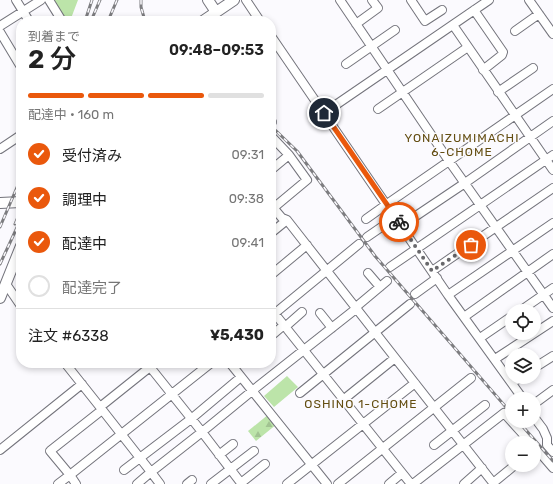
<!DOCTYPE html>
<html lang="ja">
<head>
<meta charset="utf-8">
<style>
  body { margin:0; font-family:Rubik,"Noto Sans JP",sans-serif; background:#f6f6f6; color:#222; height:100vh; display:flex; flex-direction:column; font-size:15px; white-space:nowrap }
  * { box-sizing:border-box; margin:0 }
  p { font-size:13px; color:#767676 }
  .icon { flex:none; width:22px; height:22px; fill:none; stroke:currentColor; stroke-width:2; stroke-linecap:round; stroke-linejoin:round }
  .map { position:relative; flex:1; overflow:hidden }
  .side { position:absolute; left:16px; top:16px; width:260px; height:352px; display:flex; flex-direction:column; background:#fff; border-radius:16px; box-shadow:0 2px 6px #0003 }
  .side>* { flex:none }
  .fabs { position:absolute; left:505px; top:304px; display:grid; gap:8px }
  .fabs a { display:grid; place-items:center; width:36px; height:36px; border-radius:50%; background:#fff; box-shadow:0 2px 6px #0003; font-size:20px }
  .pin { position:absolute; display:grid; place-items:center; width:34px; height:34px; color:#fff; margin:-17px; border:2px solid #fff; border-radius:50%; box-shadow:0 1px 4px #0007 }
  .courier { position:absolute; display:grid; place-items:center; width:40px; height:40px; margin:-20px; border:3px solid #ea580c; border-radius:50%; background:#fff; color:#222; box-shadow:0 1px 5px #0007 }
  .head em { font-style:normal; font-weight:600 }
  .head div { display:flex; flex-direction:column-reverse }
  .head { display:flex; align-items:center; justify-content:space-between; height:68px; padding:0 12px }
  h1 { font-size:26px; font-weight:600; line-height:30px }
  .bar { display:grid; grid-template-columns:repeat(4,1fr); gap:6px 4px; align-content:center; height:48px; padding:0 12px }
  .bar i { height:5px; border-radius:3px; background:#e0e0e0 }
  .bar .active { background:#ea580c }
  .bar p { grid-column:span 4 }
  .line { display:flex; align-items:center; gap:10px; padding:0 12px; border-top:1px solid #e0e0e0 }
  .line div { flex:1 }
  ol { padding:0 12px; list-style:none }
  li { display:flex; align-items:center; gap:12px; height:44px }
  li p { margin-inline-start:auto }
  li .icon { padding:4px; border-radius:50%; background:#ea580c; color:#fff; stroke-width:4 }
  li:last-child { color:#767676 }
  li i { width:22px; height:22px; border:2px solid #e0e0e0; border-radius:50% }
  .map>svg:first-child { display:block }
  .forest { fill:url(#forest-firs) }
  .park { fill:#bce4a9 }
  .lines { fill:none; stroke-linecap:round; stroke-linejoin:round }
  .minor-casing { stroke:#74747c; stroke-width:10 }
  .major-casing { stroke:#74747c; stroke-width:12 }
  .minor { stroke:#fff; stroke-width:8 }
  .major { stroke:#fff; stroke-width:10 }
  .rail-casing { stroke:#7d7d80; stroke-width:3 }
  .rail { stroke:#fbfafe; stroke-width:1.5; stroke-dasharray:4.5; stroke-linecap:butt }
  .done { stroke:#69696c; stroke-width:4; stroke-dasharray:0 7.2 }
  .route { stroke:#ea580c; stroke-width:5 }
  .labels { text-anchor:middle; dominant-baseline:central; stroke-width:3; stroke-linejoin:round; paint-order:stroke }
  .neighbourhood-label { font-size:12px; letter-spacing:1px; fill:#644e12; stroke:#fbfafe }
</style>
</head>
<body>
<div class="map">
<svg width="553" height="484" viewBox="0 0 553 484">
  <defs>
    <pattern id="forest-firs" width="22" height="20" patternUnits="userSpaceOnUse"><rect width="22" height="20" fill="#bce4a9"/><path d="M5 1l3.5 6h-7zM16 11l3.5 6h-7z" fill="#a1c391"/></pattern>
  </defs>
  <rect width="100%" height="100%" fill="#fbfafe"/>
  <!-- forest -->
  <path class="forest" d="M269,414L277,424L256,441L248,431Z"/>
  <!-- park -->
  <path class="park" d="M53,0H78L70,21H66Z
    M287,376L298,387L274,407L264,396Z"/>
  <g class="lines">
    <!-- minor casing -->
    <g class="minor-casing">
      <path id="minor" d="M16,0L29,21
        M49,0L62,21
        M246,0L260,21
        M340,0L449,161L553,308
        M411,0L425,21L442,10
        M529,0L553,34
        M474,10L503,52L502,55L483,70
        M356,24L378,8L372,0
        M453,25L553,170
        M0,26L41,0
        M515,31L539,14
        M0,32L21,67
        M271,36L448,295L523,399
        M346,64L395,30
        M498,92L533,68
        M378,109L468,47
        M324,113L489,0
        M271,121L272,122
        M271,136L289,155L307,180L271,210
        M0,149L21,135
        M271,170L289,155
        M271,205L282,218L287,220L305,243L494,484
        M366,219L387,204L553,89
        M401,226L465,183L553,121
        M271,233L287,220
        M367,237L396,217
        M390,267L553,155
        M432,271L553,188
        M368,273L380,287
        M271,275L307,245
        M6,284L21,306
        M415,294L437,278
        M448,295L553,223
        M356,307L387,281
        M271,309L411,484
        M520,311L553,288
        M320,313L332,328
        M274,314L359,244
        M464,317L553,254
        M285,327L302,312
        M271,336L284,325
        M480,338L512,316
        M495,359L553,321
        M65,363L100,407
        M230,363L327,484
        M150,367L202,432L151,472L160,484
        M534,368L553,356
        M512,383L521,377
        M300,393L410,304
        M343,400L395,358
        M534,404L553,390
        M534,417L543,429L547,438V445L553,452
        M434,445L485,405
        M534,446L553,468
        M0,450L82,384
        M219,455L233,444
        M265,464L241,483L202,432L252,391L357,308
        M124,470L191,419L241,377
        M493,483L515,465
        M58,484L70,475L50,451L102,410
        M76,484L70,475L211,363
        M137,484L151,472L100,407L155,363
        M187,484L192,480
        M211,484L254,451
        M287,484L415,383
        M338,484L471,378
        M389,484L402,473
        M413,484L504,413L531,443
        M464,484L482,468"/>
    </g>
    <!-- major casing -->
    <g class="major-casing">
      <path id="major" d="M208,0L216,12
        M203,21L234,0
        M0,203L21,202
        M0,298L21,246"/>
    </g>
    <!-- minor -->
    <use href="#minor" class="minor"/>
    <!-- major -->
    <use href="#major" class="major"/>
    <!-- rail casing -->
    <g class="rail-casing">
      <path id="rail" d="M141,0V7L145,21
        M85,21L92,0
        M91,21L100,0
        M108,21L117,0
        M271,126L297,151L375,256L512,414
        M15,224L21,210
        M0,227L21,178
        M0,264L21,219
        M518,421L553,461"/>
    </g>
    <!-- rail -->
    <use href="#rail" class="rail"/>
  </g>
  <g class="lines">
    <!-- done -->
    <path class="done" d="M399,222L432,271L471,245"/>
    <!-- route -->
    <path class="route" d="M324,113L399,222"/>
  </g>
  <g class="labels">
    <!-- neighbourhood labels -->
    <g class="neighbourhood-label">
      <text x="462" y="138">YONAIZUMIMACHI<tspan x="462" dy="14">6-CHOME</tspan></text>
      <text x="361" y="404">OSHINO 1-CHOME</text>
    </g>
  </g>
</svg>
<div class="fabs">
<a><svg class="icon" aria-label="locate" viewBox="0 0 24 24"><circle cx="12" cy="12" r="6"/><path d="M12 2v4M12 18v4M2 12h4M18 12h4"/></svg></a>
<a><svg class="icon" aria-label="layers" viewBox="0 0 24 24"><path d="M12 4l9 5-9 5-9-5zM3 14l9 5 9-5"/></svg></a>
<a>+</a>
<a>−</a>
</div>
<div class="pin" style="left:471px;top:245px;background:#ea580c"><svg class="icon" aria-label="bag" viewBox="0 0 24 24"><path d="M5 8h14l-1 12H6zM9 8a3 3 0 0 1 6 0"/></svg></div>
<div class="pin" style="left:324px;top:113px;background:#1f2937"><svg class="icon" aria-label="home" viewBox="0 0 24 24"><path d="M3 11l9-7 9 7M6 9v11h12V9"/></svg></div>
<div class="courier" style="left:399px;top:222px"><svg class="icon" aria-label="bike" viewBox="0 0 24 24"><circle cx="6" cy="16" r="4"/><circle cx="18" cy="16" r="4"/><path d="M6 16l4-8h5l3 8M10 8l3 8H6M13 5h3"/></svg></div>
<section class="side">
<div class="head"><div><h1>2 分</h1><p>到着まで</p></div><em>09:48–09:53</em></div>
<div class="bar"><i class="active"></i><i class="active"></i><i class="active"></i><i></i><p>配達中 · 160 m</p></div>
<ol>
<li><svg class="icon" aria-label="check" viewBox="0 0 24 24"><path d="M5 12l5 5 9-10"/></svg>受付済み<p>09:31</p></li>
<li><svg class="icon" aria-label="check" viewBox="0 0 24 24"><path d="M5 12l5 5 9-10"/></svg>調理中<p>09:38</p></li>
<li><svg class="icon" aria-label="check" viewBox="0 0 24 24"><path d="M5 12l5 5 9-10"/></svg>配達中<p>09:41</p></li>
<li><i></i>配達完了</li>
</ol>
<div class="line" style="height:52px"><div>注文 #6338</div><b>¥5,430</b></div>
</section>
</div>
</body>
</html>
